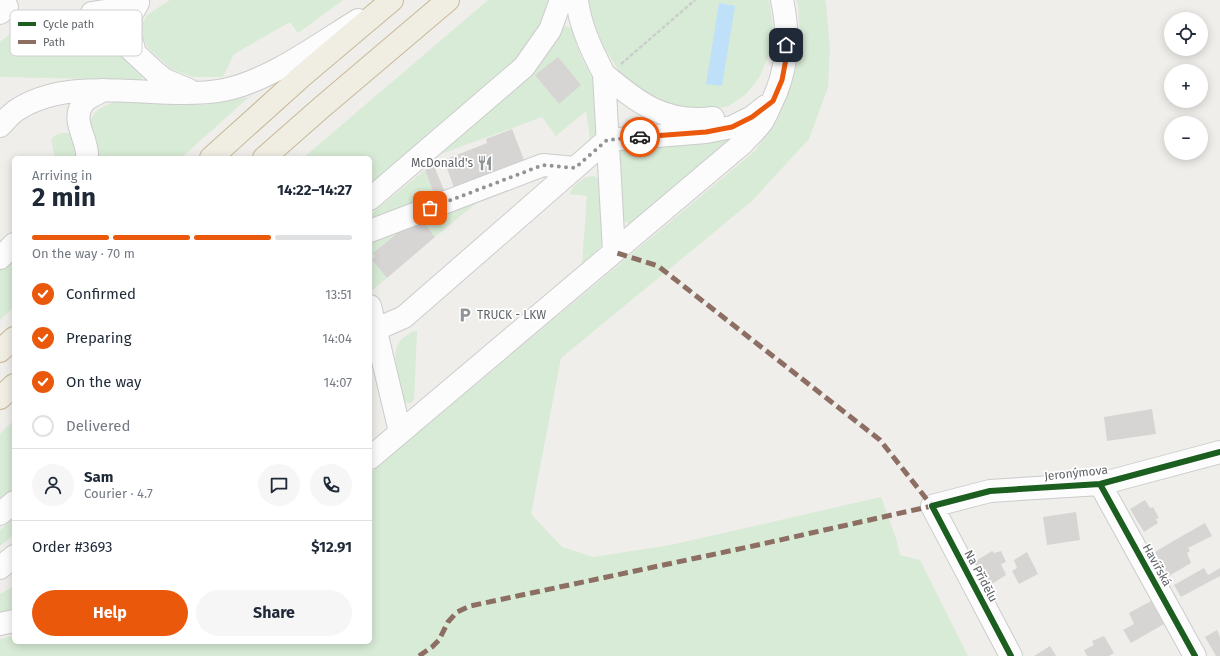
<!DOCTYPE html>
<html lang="en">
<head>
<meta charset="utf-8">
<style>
  body { margin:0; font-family:"Fira Sans",sans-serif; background:#f6f6f7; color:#1f2937; height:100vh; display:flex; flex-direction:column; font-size:15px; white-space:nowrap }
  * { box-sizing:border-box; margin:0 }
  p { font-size:13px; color:#747a83 }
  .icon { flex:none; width:22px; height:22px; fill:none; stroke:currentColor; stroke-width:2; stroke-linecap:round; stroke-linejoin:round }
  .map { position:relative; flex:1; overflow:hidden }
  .side { position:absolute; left:12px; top:156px; width:360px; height:488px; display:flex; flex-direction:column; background:#fff; border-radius:6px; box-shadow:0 2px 10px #0003 }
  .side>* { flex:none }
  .controls { position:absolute; left:1164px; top:12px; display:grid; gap:8px }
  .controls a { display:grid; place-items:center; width:44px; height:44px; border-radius:50%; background:#fff; box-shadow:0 2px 10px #0003; font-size:20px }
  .pin { position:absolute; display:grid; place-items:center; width:34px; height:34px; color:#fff; margin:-17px; border-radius:8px; box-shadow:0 2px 6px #0006 }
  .courier { position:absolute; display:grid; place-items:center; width:40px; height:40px; margin:-20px; border:3px solid #ea580c; border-radius:50%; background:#fff; color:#222; box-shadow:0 1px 5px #0007 }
  .summary em { font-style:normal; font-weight:700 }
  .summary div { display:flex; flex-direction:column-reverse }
  .summary { display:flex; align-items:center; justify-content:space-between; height:68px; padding:0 20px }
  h1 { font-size:26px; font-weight:700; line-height:30px }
  .bar { display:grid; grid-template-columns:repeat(4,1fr); gap:6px 4px; align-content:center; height:48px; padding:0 20px }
  .bar i { height:5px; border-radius:3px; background:#e0e1e3 }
  .bar .active { background:#ea580c }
  .bar p { grid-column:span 4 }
  .line { display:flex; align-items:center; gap:10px; padding:0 20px; border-top:1px solid #e0e1e3 }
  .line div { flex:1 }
  .round { display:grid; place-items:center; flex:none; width:42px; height:42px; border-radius:21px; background:#f6f6f7 }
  ol { padding:0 20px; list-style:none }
  li { display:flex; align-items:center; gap:12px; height:44px }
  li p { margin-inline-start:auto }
  li .icon { padding:4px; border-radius:50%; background:#ea580c; color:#fff; stroke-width:4 }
  li:last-child { color:#747a83 }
  li i { width:22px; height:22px; border:2px solid #e0e1e3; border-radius:50% }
  .action { display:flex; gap:8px; margin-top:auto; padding:8px 20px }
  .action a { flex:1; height:46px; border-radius:24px; background:#ea580c; color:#fff; font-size:16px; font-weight:700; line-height:46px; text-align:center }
  .action a+a { background:#f6f6f7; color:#1f2937 }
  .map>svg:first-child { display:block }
  .green { fill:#d8ebd6 }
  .water { fill:#bfe0f9 }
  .building { fill:#d6d5d3 }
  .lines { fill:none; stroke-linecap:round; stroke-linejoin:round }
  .minor-casing { stroke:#cbcccc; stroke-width:24 }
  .highway-casing { stroke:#c8b996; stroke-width:24 }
  .path { stroke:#cacfcc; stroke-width:2.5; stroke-dasharray:4 2; stroke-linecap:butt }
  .minor { stroke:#fdfcfc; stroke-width:22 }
  .highway { stroke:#f0ede3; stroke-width:22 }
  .quiet { stroke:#8d6e63; stroke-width:5; stroke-dasharray:10 5; stroke-linecap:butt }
  .cycleway-casing { stroke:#fff; stroke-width:8 }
  .cycleway { stroke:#1b5e20; stroke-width:6 }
  .done { stroke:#919496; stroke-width:4; stroke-dasharray:0 7.2 }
  .route { stroke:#ea580c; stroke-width:5 }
  .labels { text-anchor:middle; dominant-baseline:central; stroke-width:3.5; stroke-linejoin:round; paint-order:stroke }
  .poi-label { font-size:12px; fill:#5f6368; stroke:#fff; text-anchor:end }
  .street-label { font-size:12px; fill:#5f6368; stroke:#fff }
  .key { fill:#fff; stroke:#cfd0d2; stroke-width:1 }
  .key-label { font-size:11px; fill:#5f6368 }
</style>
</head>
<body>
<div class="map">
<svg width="1220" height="656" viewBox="0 0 1220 656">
  <rect width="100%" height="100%" fill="#efeeea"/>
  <!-- green -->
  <path class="green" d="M170,0H343L298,33L290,22L234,54L223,77H193L171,69L148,48L142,36L141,26L147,15Z
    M488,0H548L540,23L528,45L507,73L370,188V158H303Z
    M587,0H769L773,26L771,50L759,78L746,94L729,106L709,110H686L664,104L625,80L605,49L592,21Z
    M796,0H825L826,3L830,49L828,87L809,139L752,201L561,358L531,514L562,547L593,557L671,545L881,497L896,538L900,555L920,560L968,656H0V639L14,636V642H370V473L756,150L780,114L797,63L800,34L798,4Z
    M47,18L63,19L80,22L93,27L142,73L143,77L140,80L0,77V42L16,29L30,22Z
    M562,25L571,28L580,54L593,80L597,132L590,139L586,111L556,136L542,117L441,154L532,74L544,59Z
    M249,97L181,158H98C97,149 93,142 91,133C86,113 102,106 118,101L204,105L224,102Z
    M738,132L630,224L623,221L617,153L624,147Z
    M61,133H68L72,135L78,158H55L51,139L56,135Z
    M425,170L436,199L376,220L371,214Z
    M593,176L598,178L602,185L605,240L598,249L582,264L587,196L569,194L574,186L586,177Z
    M496,187L435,237L420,219L406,225L373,253L375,256L372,260L387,278L372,290L370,282V235Z
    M14,254V307L0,320V267Z
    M413,331H417L414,400L411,403H407L404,401C401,385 389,355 400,341C403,338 409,334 413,331Z
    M14,420V489L0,501V434Z
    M14,518V535L0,546V530Z
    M14,586V609L0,612V594Z"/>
  <!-- water -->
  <path class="water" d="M719,3L735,6L722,86L706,84Z"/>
  <!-- building -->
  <path class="building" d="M558,57L581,85L559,104L535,75Z
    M512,129L526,165L456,193L444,160L487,143L486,139Z
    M434,166L446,195L436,199L425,170Z
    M420,218L435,237L387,278L372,260L375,256L373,253L407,225Z
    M1152,409L1156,434L1107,441L1104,417Z
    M1145,500L1150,508L1153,507L1159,518L1156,519L1158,523L1144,532L1130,509Z
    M1076,512L1080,540L1047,545L1043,517Z
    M1205,523L1212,536L1188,548L1190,551L1187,553L1191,563L1169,576L1155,552L1175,540Z
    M992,551L994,553L1001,551L1006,562L1001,564L1006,575L984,589L971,564Z
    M1027,552L1038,574L1019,584L1012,571L1017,568L1014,560Z
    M1204,568L1208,575L1220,568V576L1181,597L1174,585Z
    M1151,601L1164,624L1131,643L1123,630L1134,624L1129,613Z
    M1217,630L1220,637V656H1216L1205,637Z
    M1104,636L1114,653L1109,656H1087L1084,650L1094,645L1092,641Z
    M1050,646L1056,656H1034Z"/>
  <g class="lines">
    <!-- minor casing -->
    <g class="minor-casing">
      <path id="minor" d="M577,0C580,26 592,51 604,74L614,252
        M0,13L7,7
        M92,13L156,73L165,80L189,90
        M92,13L118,9L138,3L131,15L130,35L135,53
        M604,74C638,103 665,124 713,118
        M0,126C6,120 12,112 20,108C78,73 159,102 224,90C269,81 319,44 358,20
        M87,158C89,139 69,120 84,102C88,97 98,94 103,90
        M370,199L524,67L550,30L561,0
        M370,231L543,165L575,168
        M0,258L14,244
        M370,306L400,432
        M370,332L404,317L607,140L706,132L732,127L752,117L766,106
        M370,458L743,143C749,136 756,130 762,122C765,117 768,111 770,106C788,71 790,37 782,0
        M1100,484L1195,656
        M0,514L14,502
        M0,568L14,556
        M0,624L14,621
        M1011,656L932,506L990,491L1100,484L1220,452"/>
    </g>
    <!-- highway casing -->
    <g class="highway-casing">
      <path id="highway" d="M211,158L302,76L392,0
        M264,158L322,107L448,0
        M0,351L14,338
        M0,398L14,385"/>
    </g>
    <!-- path -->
    <path class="path" d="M621,64L695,0"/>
    <!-- minor -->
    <use href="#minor" class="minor"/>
    <!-- highway -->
    <use href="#highway" class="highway"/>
    <!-- quiet -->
    <path class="quiet" d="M419,656L432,647L439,640L448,622L457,612L470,606L753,546L932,506L880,440L658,266L614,252"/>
    <!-- cycleway casing -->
    <g class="cycleway-casing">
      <path id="cycleway" d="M1100,484L1195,656
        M1011,656L932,506L990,491L1100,484L1220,452"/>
    </g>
    <!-- cycleway -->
    <use href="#cycleway" class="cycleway"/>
  </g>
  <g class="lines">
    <!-- done -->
    <path class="done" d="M430,208L543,165L575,168L607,140L640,137"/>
    <!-- route -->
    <path class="route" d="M640,137L706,132L732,127L752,117L773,101L782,80L786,59V45"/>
  </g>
  <!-- icons -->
  <defs>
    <g id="restaurant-bare" transform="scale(1.2)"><path d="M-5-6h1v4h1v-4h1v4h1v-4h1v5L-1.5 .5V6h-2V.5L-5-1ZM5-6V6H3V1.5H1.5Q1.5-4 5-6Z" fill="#919496" stroke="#fff" stroke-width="2.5" paint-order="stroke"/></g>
    <g id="parking-bare" transform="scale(1.2)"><path d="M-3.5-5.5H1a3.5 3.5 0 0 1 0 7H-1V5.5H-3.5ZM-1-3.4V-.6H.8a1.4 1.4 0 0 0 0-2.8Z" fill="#919496" stroke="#fff" stroke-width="2.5" paint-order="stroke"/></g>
  </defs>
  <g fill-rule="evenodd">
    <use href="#restaurant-bare" x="485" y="163"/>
    <use href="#parking-bare" x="465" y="315"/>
  </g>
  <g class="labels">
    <!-- poi labels -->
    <g class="poi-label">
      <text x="473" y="163">McDonald's</text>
      <text x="477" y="315" text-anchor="start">TRUCK - LKW</text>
    </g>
    <!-- street labels -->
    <g class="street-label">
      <text transform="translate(1076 473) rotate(-6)">Jeronýmova</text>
      <text transform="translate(1157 565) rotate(61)">Havířská</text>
      <text transform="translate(981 576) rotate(62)">Na Přídělu</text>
    </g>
  </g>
  <!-- legend -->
  <rect x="10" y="10" width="132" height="46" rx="6" class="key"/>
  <rect x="18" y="22" width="18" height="4" fill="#1b5e20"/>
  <rect x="18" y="40" width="18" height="4" fill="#8d6e63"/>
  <g class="key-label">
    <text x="43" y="28">Cycle path</text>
    <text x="43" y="46">Path</text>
  </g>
</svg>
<div class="controls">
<a><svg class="icon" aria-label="locate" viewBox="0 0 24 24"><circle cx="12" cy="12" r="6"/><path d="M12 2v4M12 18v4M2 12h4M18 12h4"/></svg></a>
<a>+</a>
<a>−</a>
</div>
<div class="pin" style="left:430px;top:208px;background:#ea580c"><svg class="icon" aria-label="bag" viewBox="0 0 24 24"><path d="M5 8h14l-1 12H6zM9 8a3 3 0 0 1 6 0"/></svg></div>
<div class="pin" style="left:786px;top:45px;background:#1f2937"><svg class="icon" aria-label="home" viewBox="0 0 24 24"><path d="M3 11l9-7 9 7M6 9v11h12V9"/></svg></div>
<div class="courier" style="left:640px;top:137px"><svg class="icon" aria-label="car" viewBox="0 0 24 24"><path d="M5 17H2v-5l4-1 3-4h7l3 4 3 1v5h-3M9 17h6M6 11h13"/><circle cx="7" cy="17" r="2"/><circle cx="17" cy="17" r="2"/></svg></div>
<section class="side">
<div class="summary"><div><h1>2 min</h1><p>Arriving in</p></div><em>14:22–14:27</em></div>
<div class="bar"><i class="active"></i><i class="active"></i><i class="active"></i><i></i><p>On the way · 70 m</p></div>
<ol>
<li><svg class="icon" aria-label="check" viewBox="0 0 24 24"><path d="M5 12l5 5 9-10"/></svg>Confirmed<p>13:51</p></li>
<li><svg class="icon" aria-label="check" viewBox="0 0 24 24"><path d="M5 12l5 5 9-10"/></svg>Preparing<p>14:04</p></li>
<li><svg class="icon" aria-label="check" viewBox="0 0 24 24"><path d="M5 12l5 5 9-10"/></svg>On the way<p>14:07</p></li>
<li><i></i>Delivered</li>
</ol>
<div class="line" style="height:72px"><a class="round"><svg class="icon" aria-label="person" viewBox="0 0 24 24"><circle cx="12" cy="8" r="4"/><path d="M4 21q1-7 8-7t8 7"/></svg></a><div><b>Sam</b><p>Courier · 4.7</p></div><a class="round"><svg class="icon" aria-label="chat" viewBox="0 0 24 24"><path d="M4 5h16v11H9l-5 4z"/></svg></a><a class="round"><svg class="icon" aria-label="phone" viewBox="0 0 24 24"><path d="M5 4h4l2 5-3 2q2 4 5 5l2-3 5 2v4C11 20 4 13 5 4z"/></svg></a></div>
<div class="line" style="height:52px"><div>Order #3693</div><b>$12.91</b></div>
<div class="action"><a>Help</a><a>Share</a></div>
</section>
</div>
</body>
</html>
